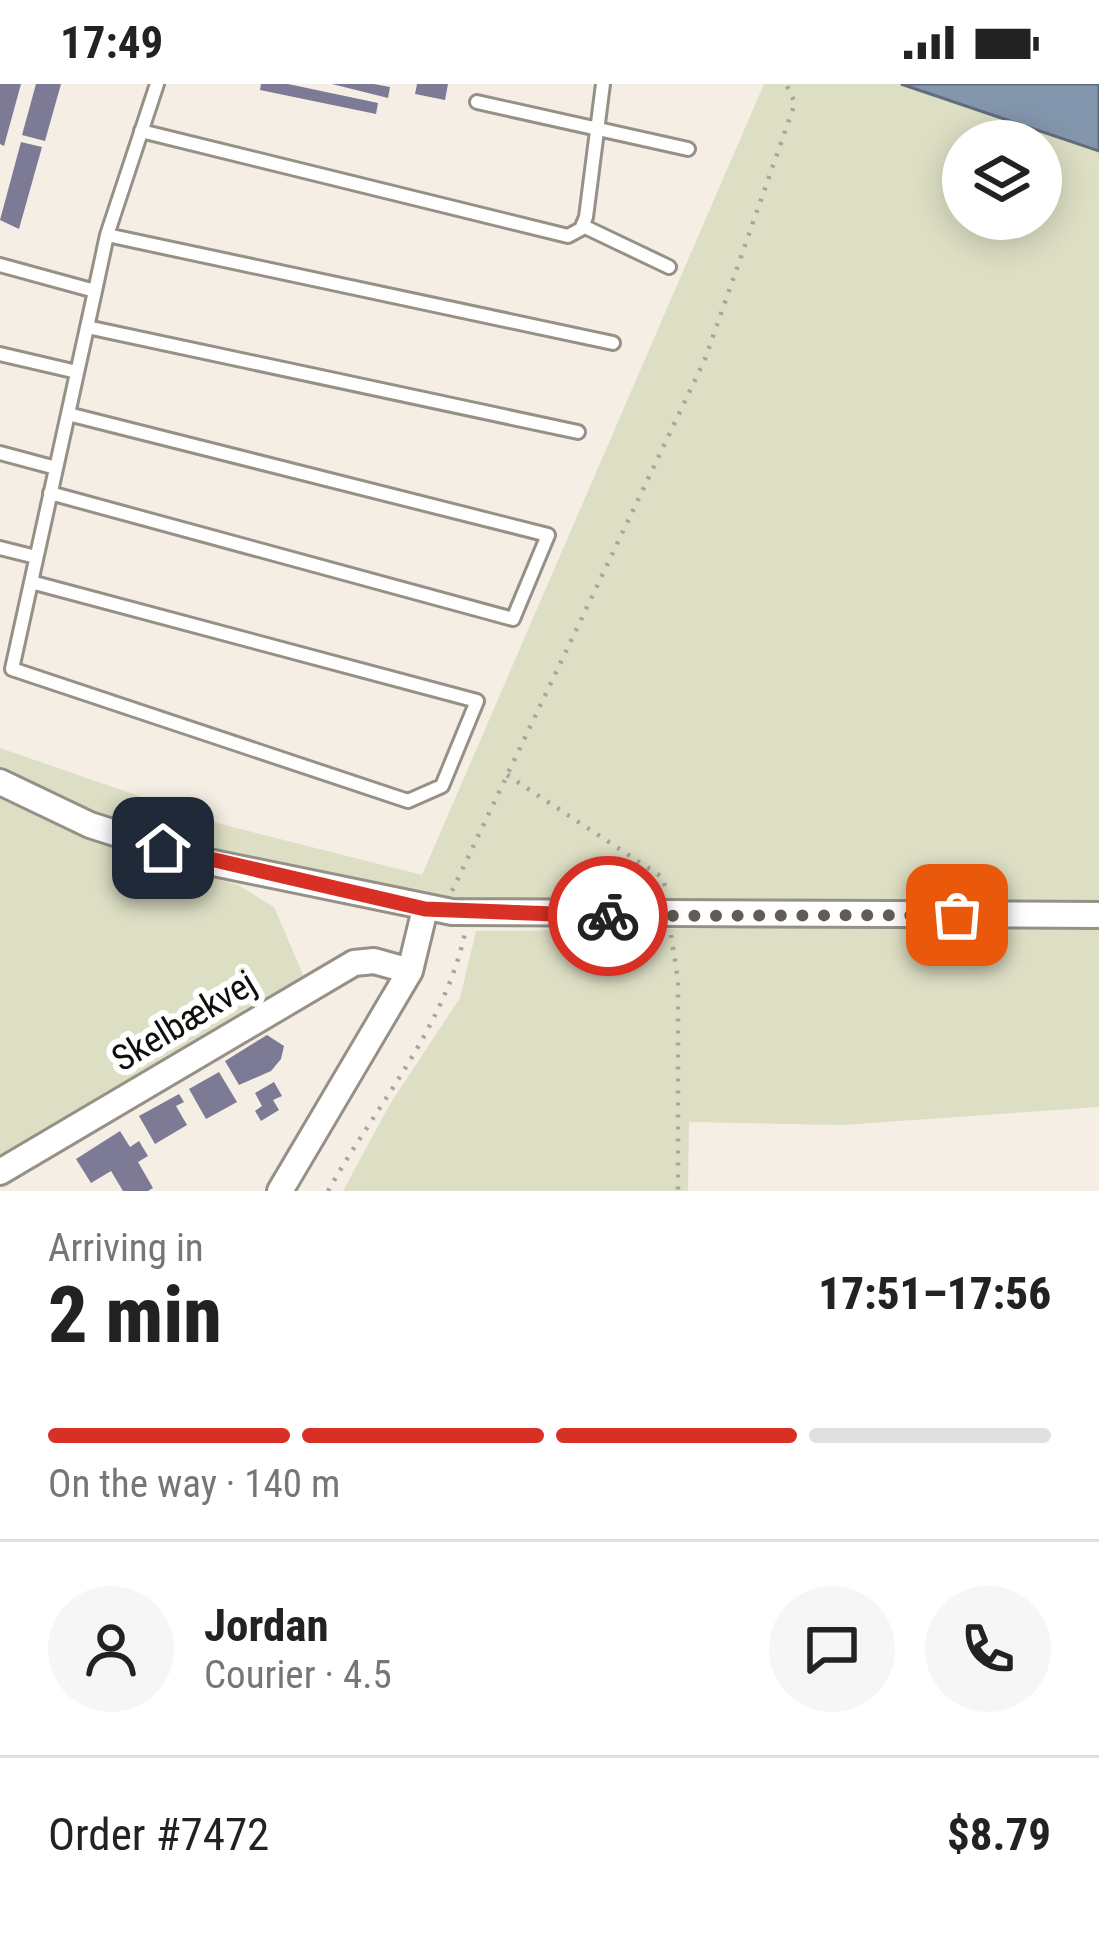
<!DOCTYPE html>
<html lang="en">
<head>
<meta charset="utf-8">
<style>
  body { margin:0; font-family:"Roboto Condensed",sans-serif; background:#f6f6f6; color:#222; height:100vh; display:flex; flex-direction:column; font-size:45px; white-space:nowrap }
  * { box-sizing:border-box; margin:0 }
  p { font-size:39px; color:#767676 }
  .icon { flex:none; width:66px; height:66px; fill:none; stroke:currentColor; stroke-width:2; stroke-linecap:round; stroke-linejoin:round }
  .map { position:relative; height:1107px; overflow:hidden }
  .details { display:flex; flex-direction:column; background:#fff; flex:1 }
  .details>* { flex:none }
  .fabs { position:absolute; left:942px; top:36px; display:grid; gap:24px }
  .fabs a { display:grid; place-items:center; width:120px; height:120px; border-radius:50%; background:#fff; box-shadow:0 6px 30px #0003; font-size:60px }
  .pin { position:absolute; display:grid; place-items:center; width:102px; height:102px; color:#fff; margin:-51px; border-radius:24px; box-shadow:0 6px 18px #0006 }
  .courier { position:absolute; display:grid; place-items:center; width:120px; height:120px; margin:-60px; border:9px solid #d93025; border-radius:50%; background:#fff; color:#222; box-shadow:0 3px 15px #0007 }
  .overview em { font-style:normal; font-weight:800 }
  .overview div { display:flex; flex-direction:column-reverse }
  .overview { display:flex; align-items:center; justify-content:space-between; height:204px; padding:0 48px }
  h1 { font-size:78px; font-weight:800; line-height:90px }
  .bar { display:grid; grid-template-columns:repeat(4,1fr); gap:18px 12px; align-content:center; height:144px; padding:0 48px }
  .bar i { height:15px; border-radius:9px; background:#e0e0e0 }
  .bar .on { background:#d93025 }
  .bar p { grid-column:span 4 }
  .line { display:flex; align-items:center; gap:30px; padding:0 48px; border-top:3px solid #e0e0e0 }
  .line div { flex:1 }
  .round { display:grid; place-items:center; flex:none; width:126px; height:126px; border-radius:63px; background:#f6f6f6 }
  .status { display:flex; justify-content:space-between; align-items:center; height:84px; padding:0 60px; background:#fff; direction:ltr }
  .status svg { height:33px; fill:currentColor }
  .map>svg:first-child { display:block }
  .green { fill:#dddfc4; fill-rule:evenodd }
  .water { fill:#8396ad; stroke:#616d7c; stroke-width:3 }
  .building { fill:#7c7a95 }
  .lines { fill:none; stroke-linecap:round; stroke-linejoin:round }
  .service-casing { stroke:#969087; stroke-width:18 }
  .minor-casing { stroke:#969087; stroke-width:30 }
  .path { stroke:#aaa49d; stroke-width:4.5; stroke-dasharray:3 9; stroke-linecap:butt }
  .service { stroke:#fff; stroke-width:12 }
  .minor { stroke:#fff; stroke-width:24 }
  .done { stroke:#615c57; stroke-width:12; stroke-dasharray:0 21.6 }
  .route { stroke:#d93025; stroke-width:15 }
  .labels { text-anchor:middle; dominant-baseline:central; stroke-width:12; stroke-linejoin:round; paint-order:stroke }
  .street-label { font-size:36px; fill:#110e0b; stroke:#fff }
</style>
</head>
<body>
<div class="status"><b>17:49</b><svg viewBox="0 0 49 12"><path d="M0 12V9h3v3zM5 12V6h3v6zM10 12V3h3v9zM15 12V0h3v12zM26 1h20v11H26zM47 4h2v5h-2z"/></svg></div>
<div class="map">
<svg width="1099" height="1107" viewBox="0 0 1099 1107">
  <rect width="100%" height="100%" fill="#f5eee4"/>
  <!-- green -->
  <path class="green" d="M764,0H901L1099,67V820H467L216,772L108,738L0,689V664L217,739L422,791ZM963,57H1041V135H963Z
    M0,714L174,783L238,801L274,823L304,893L0,1072Z
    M1099,840V1023L842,1041L689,1038L688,1107H343L390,1020L460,914L476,847Z"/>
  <!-- water -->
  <path class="water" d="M901,0H1099V67Z"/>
  <!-- building -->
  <path class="building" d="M0,0H21L4,62L0,60Z
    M36,0H61L45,57L22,51Z
    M261,0H288L378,19L376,30L260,6Z
    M332,0H374L390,3L388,14Z
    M417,0H448L445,16L415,10Z
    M21,58L42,63L19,145L0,136Z
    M267,951L284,962L281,975L271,987L239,1001L225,977Z
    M219,988L237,1018L206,1035L189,1005Z
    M274,998L282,1012L273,1016L279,1026L261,1037L255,1027L262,1022L255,1009Z
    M179,1010L184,1018L176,1022L187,1041L155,1060L139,1032Z
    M120,1047L130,1063L139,1057L148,1072L138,1078L153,1104L148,1107H123L111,1087L91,1099L76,1075Z"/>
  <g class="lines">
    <!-- service casing -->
    <g class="service-casing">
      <path id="service" d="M477,18L688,65
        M141,47L568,152L581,145L586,133L603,0
        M583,142L669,183
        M107,151L157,0
        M0,181L95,207L12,585L408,717L442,702L477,617L31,498
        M95,207L107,151L613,259
        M87,243L578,348
        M0,270L77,288
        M0,369L56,384
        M50,409L513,535L548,451L68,330
        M0,464L36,473"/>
    </g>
    <!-- minor casing -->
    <g class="minor-casing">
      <path id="minor" d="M0,698L90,741L199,776L452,828L1099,831
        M0,1088L354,879L374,877L410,887
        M280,1107L410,887L425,825"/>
    </g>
    <!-- path -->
    <path class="path" d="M507,691L662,793L666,805
      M452,807L705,275L795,19L786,0
      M671,851L678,896V1107
      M328,1107C375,1023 444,945 465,849"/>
    <!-- service -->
    <use href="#service" class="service"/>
    <!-- minor -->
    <use href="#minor" class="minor"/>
  </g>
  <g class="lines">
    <!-- done -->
    <path class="done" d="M608,832L957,831"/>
    <!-- route -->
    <path class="route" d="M163,764L425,825L608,832"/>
  </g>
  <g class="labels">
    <!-- street labels -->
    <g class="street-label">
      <text transform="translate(184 937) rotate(-31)">Skelbækvej</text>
    </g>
  </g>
</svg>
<div class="fabs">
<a><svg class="icon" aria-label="layers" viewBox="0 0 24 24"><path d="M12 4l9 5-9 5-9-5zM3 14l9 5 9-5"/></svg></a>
</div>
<div class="pin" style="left:957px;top:831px;background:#ea580c"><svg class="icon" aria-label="bag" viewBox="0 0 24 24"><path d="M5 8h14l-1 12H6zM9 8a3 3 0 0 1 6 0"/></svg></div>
<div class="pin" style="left:163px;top:764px;background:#1f2937"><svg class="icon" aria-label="home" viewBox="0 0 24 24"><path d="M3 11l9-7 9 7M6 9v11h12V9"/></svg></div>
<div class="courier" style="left:608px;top:832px"><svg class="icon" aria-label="bike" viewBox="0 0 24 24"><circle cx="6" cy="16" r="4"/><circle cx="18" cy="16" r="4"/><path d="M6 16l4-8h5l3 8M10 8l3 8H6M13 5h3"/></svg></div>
</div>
<section class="details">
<div class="overview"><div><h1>2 min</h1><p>Arriving in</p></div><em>17:51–17:56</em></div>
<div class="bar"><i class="on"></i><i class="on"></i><i class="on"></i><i></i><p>On the way · 140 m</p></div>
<div class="line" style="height:216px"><a class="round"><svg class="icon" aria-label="person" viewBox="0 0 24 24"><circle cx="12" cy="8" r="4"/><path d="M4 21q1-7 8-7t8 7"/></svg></a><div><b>Jordan</b><p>Courier · 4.5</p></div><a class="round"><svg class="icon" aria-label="chat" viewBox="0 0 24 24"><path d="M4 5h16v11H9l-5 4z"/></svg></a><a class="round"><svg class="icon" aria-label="phone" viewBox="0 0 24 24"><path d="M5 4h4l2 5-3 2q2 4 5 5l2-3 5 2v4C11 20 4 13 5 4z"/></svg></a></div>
<div class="line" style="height:156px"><div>Order #7472</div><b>$8.79</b></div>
</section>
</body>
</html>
